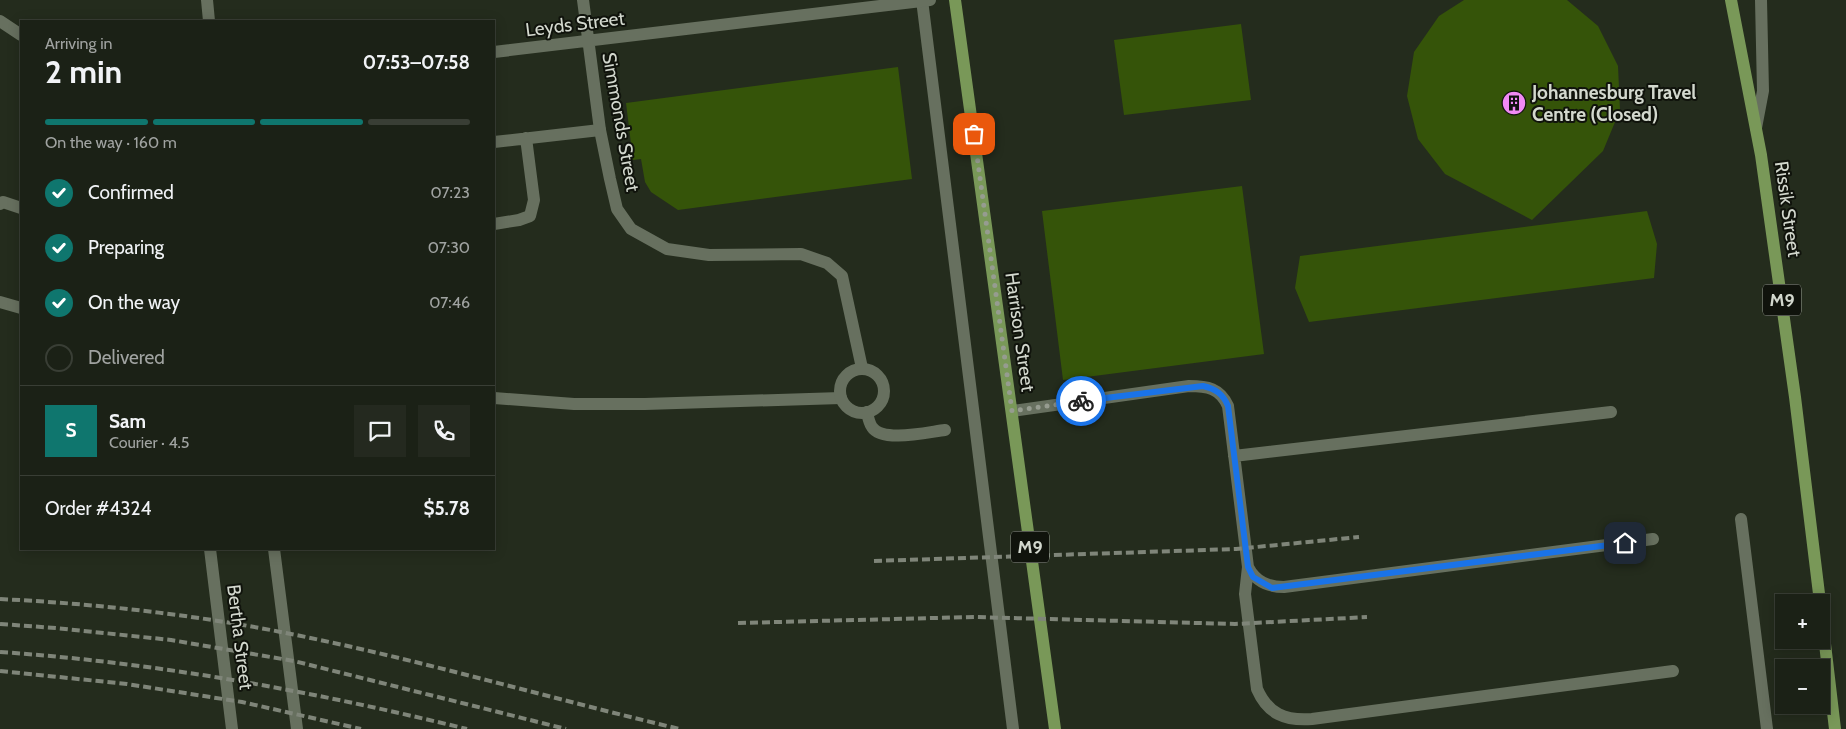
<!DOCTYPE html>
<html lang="en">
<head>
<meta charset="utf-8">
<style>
  body { margin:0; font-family:Cabin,sans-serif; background:#24291f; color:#f1f3f6; height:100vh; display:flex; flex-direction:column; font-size:19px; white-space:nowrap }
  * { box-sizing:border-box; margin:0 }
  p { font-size:16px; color:#a0a3a1 }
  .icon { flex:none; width:28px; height:28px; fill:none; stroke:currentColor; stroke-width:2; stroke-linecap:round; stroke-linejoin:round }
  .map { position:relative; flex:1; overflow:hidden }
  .panel { position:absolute; left:20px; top:20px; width:475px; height:530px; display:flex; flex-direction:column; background:#1b2116; border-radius:0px; box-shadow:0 2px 12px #0003,0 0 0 1px #393e35 }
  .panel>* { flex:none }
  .buttons { position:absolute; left:1775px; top:594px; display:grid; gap:10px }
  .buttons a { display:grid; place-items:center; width:55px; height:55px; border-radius:0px; background:#1b2116; box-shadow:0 2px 12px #0003,0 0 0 1px #393e35; font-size:25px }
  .pin { position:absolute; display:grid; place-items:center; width:42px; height:42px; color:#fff; margin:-21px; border-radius:10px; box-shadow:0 2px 8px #0006 }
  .courier { position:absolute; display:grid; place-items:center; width:50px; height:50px; margin:-25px; border:4px solid #1a73e8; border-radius:50%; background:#fff; color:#222; box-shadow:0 1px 6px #0007 }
  .headline em { font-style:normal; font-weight:800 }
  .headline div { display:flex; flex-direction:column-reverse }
  .headline { display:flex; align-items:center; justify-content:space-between; height:85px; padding:0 25px }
  h1 { font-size:32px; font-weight:800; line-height:38px }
  .bar { display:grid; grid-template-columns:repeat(4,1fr); gap:8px 5px; align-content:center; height:60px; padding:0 25px }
  .bar i { height:6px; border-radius:4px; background:#393e35 }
  .bar .current { background:#0f766e }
  .bar p { grid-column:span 4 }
  .line { display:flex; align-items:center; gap:12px; padding:0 25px; border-top:1px solid #393e35 }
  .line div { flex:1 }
  .round { display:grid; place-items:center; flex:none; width:52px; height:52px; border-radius:0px; background:#24291f }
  ol { padding:0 25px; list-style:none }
  li { display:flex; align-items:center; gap:15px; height:55px }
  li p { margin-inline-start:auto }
  li .icon { padding:5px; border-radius:50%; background:#0f766e; color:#fff; stroke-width:4 }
  li:last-child { color:#a0a3a1 }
  li i { width:28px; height:28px; border:2px solid #393e35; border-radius:50% }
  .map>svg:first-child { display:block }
  .building { fill:#355409 }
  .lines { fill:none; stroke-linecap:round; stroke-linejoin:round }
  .service { stroke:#67705f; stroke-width:12 }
  .minor { stroke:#67705f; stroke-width:12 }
  .tertiary { stroke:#67705f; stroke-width:12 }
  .secondary { stroke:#67705f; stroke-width:12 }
  .primary { stroke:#799858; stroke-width:12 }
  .rail { stroke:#7f8579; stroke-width:4; stroke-dasharray:8 4; stroke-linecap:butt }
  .done { stroke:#969c90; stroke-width:5; stroke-dasharray:0 9 }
  .route { stroke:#1a73e8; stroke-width:6 }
  .labels { text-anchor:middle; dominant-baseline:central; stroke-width:4; stroke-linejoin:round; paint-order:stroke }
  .shield { fill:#10130c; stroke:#989d94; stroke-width:1 }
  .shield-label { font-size:18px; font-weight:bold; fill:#d3d8ce }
  .street-label { font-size:19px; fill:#d3d8ce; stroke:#10130c }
  .poi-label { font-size:19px; font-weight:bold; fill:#d3d8ce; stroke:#10130c; text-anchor:start }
</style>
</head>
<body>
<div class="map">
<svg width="1846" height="729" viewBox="0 0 1846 729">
  <rect width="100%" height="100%" fill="#242c1d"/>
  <!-- building -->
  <path class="building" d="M1464,0H1567L1598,26L1618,66L1620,110L1603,151L1532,220L1445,174L1418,139L1407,96L1414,52L1439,16Z
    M1241,24L1251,100L1124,115L1114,40Z
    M898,67L912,179L678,210L651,192L645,182L641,159L633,160L626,103Z
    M1242,186L1264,354L1063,380L1042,211Z
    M1647,211L1657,244L1654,278L1309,322L1295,288L1300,256Z"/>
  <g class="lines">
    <!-- service -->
    <path class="service" d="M922,0L1013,729
      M1756,128L1763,91L1761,0
      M494,142L600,130
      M0,204L3,202L21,208
      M494,224L519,220L530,216L534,200L526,138
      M0,302L21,308
      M494,398L574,404H645L841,398
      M1012,411L1189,386C1207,386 1220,388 1228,406L1248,567L1245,594L1257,689C1268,714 1285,721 1312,719L1673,671
      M867,412C868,417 869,423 872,427C882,443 928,432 945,430
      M1234,456L1611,412
      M1741,519L1767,729
      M1248,567C1256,582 1268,587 1284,587L1653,539"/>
    <!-- minor -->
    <path class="minor" d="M583,0L600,130L610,179L617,209L631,229L667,249L709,255L801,254L827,263L842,276L862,368
      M494,52L930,0
      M840 391a22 22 0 1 1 44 0a22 22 0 1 1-44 0Z"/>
    <!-- tertiary -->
    <path class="tertiary" d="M207,0L209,21
      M274,549L297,729"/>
    <!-- secondary -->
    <path class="secondary" d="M0,21L21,35
      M210,549L232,729"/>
    <!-- primary -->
    <path class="primary" d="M955,0L1055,729
      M1731,0L1761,155L1795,397L1820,602
      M1821,610L1835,729"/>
    <!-- rail -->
    <path class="rail" d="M874,561L1236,549L1359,537
      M0,599C100,604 198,615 296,635C425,661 552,699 680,729
      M738,623L974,617L1235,624L1367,617
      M0,624L56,628L171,640L294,661L566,729
      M0,652C160,663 311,691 467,729
      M0,671L127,684L242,702L361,729"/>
  </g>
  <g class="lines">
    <!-- done -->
    <path class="done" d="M974,134L1012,411L1081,401"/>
    <!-- route -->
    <path class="route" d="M1081,401L1203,386C1216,389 1223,394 1228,406L1248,567L1253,577L1272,588L1625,543"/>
  </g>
  <!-- icons -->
  <defs>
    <g id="building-disc" transform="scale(1.25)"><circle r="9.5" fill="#f18af4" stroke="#10130c"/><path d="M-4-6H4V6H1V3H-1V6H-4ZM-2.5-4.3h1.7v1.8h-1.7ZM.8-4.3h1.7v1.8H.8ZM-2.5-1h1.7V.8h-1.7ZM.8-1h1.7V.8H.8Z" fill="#111"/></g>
  </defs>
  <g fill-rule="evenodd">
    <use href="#building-disc" x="1514" y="103"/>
  </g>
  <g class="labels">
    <!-- shield labels -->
    <g class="shield">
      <rect x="1763" y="284.5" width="38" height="31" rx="4"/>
      <rect x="1011" y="531.5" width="38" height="31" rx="4"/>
    </g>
    <g class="shield-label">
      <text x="1782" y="300">M9</text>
      <text x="1030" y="547">M9</text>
    </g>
    <!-- street labels -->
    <g class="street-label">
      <text transform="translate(575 24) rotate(-7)">Leyds Street</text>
      <text transform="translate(621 122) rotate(80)">Simmonds Street</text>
      <text transform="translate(1788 209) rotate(82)">Rissik Street</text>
      <text transform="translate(1020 332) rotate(82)">Harrison Street</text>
      <text transform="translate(240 637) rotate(83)">Bertha Street</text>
    </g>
    <!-- poi labels -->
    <g class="poi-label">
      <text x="1532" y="92">Johannesburg Travel<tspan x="1532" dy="22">Centre (Closed)</tspan></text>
    </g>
  </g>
</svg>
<div class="buttons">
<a>+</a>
<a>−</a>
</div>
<div class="pin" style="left:974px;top:134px;background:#ea580c"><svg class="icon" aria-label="bag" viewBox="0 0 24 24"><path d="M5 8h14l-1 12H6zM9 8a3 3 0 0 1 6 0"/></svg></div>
<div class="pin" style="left:1625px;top:543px;background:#1f2937"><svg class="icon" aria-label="home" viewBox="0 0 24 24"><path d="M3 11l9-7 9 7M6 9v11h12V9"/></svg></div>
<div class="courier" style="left:1081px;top:401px"><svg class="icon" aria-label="bike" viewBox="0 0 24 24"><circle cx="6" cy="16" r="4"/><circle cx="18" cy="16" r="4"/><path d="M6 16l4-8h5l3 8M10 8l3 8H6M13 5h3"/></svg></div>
<section class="panel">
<div class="headline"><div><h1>2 min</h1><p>Arriving in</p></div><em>07:53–07:58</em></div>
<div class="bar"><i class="current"></i><i class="current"></i><i class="current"></i><i></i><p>On the way · 160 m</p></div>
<ol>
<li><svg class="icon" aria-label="check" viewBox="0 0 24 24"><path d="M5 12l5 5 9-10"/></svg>Confirmed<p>07:23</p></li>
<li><svg class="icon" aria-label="check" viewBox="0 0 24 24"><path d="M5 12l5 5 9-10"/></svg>Preparing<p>07:30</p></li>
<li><svg class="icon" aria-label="check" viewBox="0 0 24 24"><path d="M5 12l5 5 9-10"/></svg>On the way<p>07:46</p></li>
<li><i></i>Delivered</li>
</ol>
<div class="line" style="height:90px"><b class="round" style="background:#0f766e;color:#fff">S</b><div><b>Sam</b><p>Courier · 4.5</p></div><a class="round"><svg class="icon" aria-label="chat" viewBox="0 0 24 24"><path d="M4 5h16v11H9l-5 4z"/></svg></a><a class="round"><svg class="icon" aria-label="phone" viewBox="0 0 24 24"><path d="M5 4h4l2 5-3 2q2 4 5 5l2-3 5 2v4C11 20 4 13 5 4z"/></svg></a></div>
<div class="line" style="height:65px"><div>Order #4324</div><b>$5.78</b></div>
</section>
</div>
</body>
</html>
